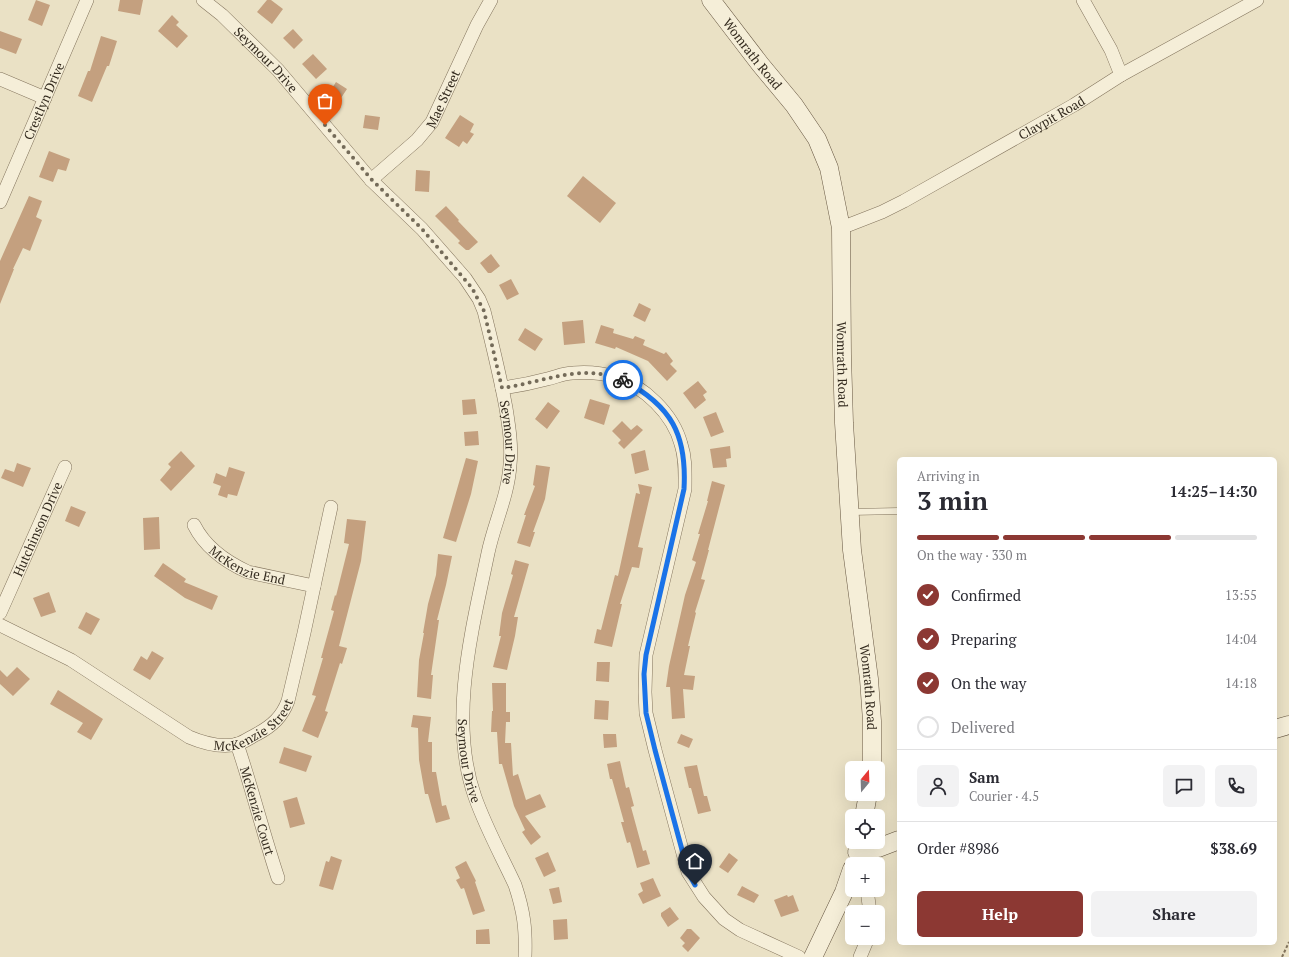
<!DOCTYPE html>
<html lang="en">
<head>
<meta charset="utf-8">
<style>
  body { margin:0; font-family:"PT Serif",serif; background:#f2f2f3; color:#2b2b33; height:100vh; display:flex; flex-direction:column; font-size:15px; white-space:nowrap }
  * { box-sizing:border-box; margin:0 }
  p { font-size:13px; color:#7c7c81 }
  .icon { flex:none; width:22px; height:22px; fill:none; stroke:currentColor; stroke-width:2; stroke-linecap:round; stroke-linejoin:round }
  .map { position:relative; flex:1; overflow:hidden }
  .panel { position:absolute; left:897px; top:457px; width:380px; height:488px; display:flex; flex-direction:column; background:#fff; border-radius:6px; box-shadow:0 4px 16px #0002 }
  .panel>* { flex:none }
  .needle { width:26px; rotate:19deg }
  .tools { position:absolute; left:845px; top:761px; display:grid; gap:8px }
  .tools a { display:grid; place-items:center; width:40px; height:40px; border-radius:6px; background:#fff; box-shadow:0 4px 16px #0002; font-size:20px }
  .pin { position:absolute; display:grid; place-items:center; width:34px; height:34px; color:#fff; margin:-41px -17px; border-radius:50% 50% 50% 0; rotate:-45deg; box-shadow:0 0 4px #0007 }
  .pin .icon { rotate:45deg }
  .courier { position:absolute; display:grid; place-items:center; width:40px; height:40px; margin:-20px; border:3px solid #1a73e8; border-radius:50%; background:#fff; color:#222; box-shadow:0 1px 5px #0007 }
  .head em { font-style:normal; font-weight:800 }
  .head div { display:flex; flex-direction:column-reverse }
  .head { display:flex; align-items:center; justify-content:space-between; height:68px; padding:0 20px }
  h1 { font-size:26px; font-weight:800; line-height:30px }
  .bar { display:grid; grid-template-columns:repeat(4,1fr); gap:6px 4px; align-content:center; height:48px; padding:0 20px }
  .bar i { height:5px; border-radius:3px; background:#e1e1e2 }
  .bar .active { background:#8c3833 }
  .bar p { grid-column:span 4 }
  .line { display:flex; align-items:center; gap:10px; padding:0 20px; border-top:1px solid #e1e1e2 }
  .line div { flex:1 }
  .round { display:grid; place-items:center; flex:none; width:42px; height:42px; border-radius:6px; background:#f2f2f3 }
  ol { padding:0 20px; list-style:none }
  li { display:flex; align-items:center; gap:12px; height:44px }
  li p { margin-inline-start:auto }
  li .icon { padding:4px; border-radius:50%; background:#8c3833; color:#fff; stroke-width:4 }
  li:last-child { color:#7c7c81 }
  li i { width:22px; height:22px; border:2px solid #e1e1e2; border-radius:50% }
  .cta { display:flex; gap:8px; margin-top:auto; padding:8px 20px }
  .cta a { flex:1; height:46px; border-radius:6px; background:#8c3833; color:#fff; font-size:16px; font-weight:800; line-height:46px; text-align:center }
  .cta a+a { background:#f2f2f3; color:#2b2b33 }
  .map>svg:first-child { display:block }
  .building { fill:#c4a07f }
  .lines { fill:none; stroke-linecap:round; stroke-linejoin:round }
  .lane-casing { stroke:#83745d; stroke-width:7 }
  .street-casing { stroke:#83745d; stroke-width:14 }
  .secondary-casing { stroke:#655540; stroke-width:19 }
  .path { stroke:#83745d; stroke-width:2; stroke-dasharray:3 2; stroke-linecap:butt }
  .lane { stroke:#f5eed8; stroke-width:6 }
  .street { stroke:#f5eed8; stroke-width:13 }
  .secondary { stroke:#f5eed8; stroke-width:18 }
  .done { stroke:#746b59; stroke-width:4; stroke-dasharray:0 7.2 }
  .route { stroke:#1a73e8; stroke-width:5 }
  .labels { text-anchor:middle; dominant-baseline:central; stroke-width:3.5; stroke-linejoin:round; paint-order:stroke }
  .street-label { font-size:13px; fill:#342b1f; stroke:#f2ebd4 }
</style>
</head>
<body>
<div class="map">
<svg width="1289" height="957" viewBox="0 0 1289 957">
  <rect width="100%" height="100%" fill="#eae1c5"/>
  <!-- building -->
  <path class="building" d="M36,0L50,5L42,26L28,20Z
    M120,0H143L140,15L118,11Z
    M267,0H271L283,9L272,24L257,12Z
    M172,15L179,22L176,25L188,36L177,48L158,31Z
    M293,29L303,40L294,49L283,38Z
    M0,31L22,39L16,54L0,48Z
    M101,36L117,41L109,66H107L92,102L78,96L88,71H90Z
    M313,54L327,69L316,79L302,64Z
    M336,82L347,89L339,101L329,93Z
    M365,115L380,117L378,130L363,128Z
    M460,115L474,124L470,132L474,134L467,144L463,141L459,147L445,138Z
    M49,151L70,159L66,171L58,169L53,182L39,177Z
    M416,170L430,171L429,192L415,191Z
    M583,176L616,203L600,223L567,196Z
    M29,196L42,201L36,217L42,220L30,251L23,248L13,269H14L0,304V261Z
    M446,206L459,220L458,221L478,242L469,250H466L458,243L460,241L435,216Z
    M491,254L500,266L491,273H488L480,263Z
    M511,279L519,294L507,300L499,285Z
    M639,303L651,309L645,322L633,316Z
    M583,320L585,343L564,345L562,322Z
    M601,325L614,329L613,333L633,339L635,336L645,340L643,345L664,354L666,352L673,361L670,364L677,371L667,381L648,361L616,347L615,349L595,343Z
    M525,328L543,339L535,351L518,340Z
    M698,381L707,392L703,395L706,400L695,409L683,393Z
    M475,399L477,414L463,415L462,400Z
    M590,399L610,405L604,425L584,418Z
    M548,402L560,411L547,429L535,419Z
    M716,412L724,432L711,437L703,417Z
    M622,421L631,430L637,425L643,430L624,449L618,443L621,440L612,431Z
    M478,431L479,445L465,446L464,432Z
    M730,446L731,458L726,459L727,467L713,468L710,449Z
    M645,450L649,470L635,474L631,454Z
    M181,451L195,466L171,491L160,480L171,467L168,464Z
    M466,458L478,461L471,494L456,542L443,538Z
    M17,463L31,468L23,487L1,478L5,469L14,472Z
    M536,465L550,467L545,499L533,532H535L530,547L517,543L526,515H524L535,486L533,485Z
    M229,467L245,472L237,496L228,494L227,498L218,495L221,486L213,483L216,473L226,477Z
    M712,481L725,485L708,550H709L701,579L705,580L695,612L696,613L688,646H690L684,675L695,676L693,690L683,689L685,718L672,719L670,687H666L669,666L685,595L696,562L692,560L700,534H698L708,501H707Z
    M638,484L652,487L638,547L643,548L639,568L632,567L620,604H622L612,647L594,643L597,629L601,630L615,575L618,576L636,493L640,494Z
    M71,506L86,512L79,527L65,521Z
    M159,517L160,549L144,550L143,518Z
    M347,519L366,521L361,561L339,646L347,648L342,664L340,663L325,711L328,712L318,738L302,731L316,696L312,695L323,658H321L334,611L331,610L335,595L336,596L349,544L344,543Z
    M438,554L452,556L446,585L437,620H439L431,675H433L431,699L417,697L419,660L424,633H423L428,604L436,575Z
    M515,560L529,564L514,617H518L515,636L507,670L493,667L501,636H499L502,613L513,575L511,574Z
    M163,563L186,579L184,582L218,596L212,610L185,598L154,576Z
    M49,592L56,612L41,617L33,598Z
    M86,612L100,619L91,635L78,628Z
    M152,651L164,658L150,680L133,670L141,656L147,660Z
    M597,662H610L609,682L596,681Z
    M17,667L30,679L13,696L0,684V670L7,677Z
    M492,683H506V712H510V722H506L505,743H511L513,776L518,774L526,800L540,794L546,807L525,816L541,837L531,845L522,832L525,830L514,806L502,764H499L497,732H491L492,711H493Z
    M58,690L103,719L91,740L77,732L83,723L50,704Z
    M595,700L609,701L608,720L594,719Z
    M413,715L431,717L428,742H432V772H436L442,806L446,805L450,819L436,823L428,794H425L419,760L418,728L411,727Z
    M603,734H616L617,747L604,748Z
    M681,734L693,739L689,748L677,743Z
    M284,747L312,756L306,772L279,763Z
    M620,761L626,788L629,787L634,806L631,807L643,851L646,850L650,864L637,868L630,842L627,843L621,822H624L612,779H610L607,764Z
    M697,765L704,796H707L711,811L698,814L691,788H689L684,767Z
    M297,797L305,824L290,828L283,801Z
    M548,852L556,871L544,877L535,858Z
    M729,853L738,860L728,873L719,867Z
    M331,856L342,860L333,890L319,886L326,861L329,862Z
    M466,861L476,881L475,882L485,911L473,915L464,888L461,889L456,880L460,878L455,867Z
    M653,878L661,896L643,904L638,894L643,891L640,883Z
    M742,886L759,895L754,903L737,895Z
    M559,887L562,902L553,904L549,889Z
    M787,895L788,897L793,895L799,911L781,917L774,900Z
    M670,907L679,919L668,927L661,916V913Z
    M567,919L568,939L554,940L553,920Z
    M489,929L490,944H476V930Z
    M687,929H691L700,938L688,952L682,946L685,943L680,938Z"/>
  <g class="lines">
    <!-- lane casing -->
    <g class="lane-casing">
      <path id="lane" d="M851,512L899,511"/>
    </g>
    <!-- street casing -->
    <g class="street-casing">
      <g id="street">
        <path id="s1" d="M203,0L222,15L278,70L371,180L422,229L465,278L479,299L484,311C492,343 500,376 506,408C509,427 512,446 510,465C508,496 494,524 488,553C472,630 448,721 475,797C486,828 502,857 515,885C524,912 526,929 525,957"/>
        <path d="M1083,0L1111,50L1121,75"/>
        <path d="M0,79L45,98"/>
        <path id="s2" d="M371,180L417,140L432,122L477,25L491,0"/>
        <path id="s3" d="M0,202L87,0"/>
        <path id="s4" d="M841,228L882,212L904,201L1074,105L1121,75L1257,0"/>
        <path d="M502,388C517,386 532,383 547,379C556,377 564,373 573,373C587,372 602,373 615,377C644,386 673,414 681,444C686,459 685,474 685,489L646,655L645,692L646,713L655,750L688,872L704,897L724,919L740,930L799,957"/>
        <path id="s5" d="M194,525C205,547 226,562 248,572L314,586"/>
        <path id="s6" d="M0,613L65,467"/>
        <path id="s7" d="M0,625L71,660L189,737C203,743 221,748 238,744C244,742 251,737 257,734C272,726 282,717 288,701L304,633L331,507"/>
        <path id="s8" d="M237,744C252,788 263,833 278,878"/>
        <path d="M867,890L870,912"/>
        <path d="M860,957L868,938"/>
      </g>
    </g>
    <!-- secondary casing -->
    <g class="secondary-casing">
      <g id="secondary">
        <path id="s9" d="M711,0L760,64L794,105L817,139L829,168L841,228L842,355L844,423L852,550L869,679L872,721V768"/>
        <path d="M1275,729L1289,725"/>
        <path d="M864,816L868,794"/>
        <path d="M857,852L878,848L899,840"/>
        <path d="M813,957L844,892L852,869"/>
      </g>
    </g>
    <!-- path -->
    <path class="path" d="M1282,957L1289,942"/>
    <!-- lane -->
    <use href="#lane" class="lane"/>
    <!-- street -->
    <use href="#street" class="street"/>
    <!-- secondary -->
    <use href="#secondary" class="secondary"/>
  </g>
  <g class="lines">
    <!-- done -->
    <path class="done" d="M325,125L372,180L422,229L472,288L484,311L502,388C545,382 579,363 623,380"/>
    <!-- route -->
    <path class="route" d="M623,380C672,406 687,435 684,489L646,655L644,674L646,713L655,750L688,872L695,885"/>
  </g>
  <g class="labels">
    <!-- street labels -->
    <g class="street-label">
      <text stroke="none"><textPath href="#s9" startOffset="68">Womrath Road</textPath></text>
      <text stroke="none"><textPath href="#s1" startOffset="87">Seymour Drive</textPath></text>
      <text stroke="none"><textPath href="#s2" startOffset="110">Mae Street</textPath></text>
      <text stroke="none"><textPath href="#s3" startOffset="110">Crestlyn Drive</textPath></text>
      <text stroke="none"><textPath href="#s4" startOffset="238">Claypit Road</textPath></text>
      <text stroke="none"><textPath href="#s9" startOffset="404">Womrath Road</textPath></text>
      <text stroke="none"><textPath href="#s1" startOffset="555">Seymour Drive</textPath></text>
      <text stroke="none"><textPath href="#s6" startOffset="92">Hutchinson Drive</textPath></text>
      <text stroke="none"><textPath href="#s5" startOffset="70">McKenzie End</textPath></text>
      <text stroke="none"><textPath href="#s9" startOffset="728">Womrath Road</textPath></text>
      <text stroke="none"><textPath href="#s7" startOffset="293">McKenzie Street</textPath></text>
      <text stroke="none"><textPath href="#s1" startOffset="879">Seymour Drive</textPath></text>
      <text stroke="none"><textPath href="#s8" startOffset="70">McKenzie Court</textPath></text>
    </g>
  </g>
</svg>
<div class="tools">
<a><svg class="needle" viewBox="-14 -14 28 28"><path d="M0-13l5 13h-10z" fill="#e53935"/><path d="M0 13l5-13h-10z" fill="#7c7c81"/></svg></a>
<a><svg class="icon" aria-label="locate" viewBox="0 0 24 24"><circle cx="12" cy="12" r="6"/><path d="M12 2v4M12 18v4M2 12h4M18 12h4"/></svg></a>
<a>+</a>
<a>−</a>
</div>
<div class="pin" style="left:325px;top:125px;background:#ea580c"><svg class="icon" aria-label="bag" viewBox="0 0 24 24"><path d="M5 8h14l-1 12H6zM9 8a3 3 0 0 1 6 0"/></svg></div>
<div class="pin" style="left:695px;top:885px;background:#1f2937"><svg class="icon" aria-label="home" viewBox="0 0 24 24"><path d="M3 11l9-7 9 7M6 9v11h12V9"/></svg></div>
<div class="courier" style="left:623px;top:380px"><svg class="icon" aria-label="bike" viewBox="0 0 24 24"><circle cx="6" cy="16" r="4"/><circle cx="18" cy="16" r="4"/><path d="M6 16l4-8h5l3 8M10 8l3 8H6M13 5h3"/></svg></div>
<section class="panel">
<div class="head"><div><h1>3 min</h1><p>Arriving in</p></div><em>14:25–14:30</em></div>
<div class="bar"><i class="active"></i><i class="active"></i><i class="active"></i><i></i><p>On the way · 330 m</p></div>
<ol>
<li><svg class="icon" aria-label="check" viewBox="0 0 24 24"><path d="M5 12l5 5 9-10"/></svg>Confirmed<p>13:55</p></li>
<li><svg class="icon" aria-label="check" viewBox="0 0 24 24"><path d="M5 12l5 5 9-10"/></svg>Preparing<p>14:04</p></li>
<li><svg class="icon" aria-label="check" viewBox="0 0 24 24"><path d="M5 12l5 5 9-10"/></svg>On the way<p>14:18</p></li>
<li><i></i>Delivered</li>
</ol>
<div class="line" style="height:72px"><a class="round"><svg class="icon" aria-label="person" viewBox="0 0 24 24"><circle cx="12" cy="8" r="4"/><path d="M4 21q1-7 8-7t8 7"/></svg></a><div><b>Sam</b><p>Courier · 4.5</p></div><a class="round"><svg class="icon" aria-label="chat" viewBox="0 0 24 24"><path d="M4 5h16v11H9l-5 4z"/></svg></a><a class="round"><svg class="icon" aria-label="phone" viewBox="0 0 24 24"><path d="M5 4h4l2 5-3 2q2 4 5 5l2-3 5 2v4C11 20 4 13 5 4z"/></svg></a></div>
<div class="line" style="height:52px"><div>Order #8986</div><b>$38.69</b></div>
<div class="cta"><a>Help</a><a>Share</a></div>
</section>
</div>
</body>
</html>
